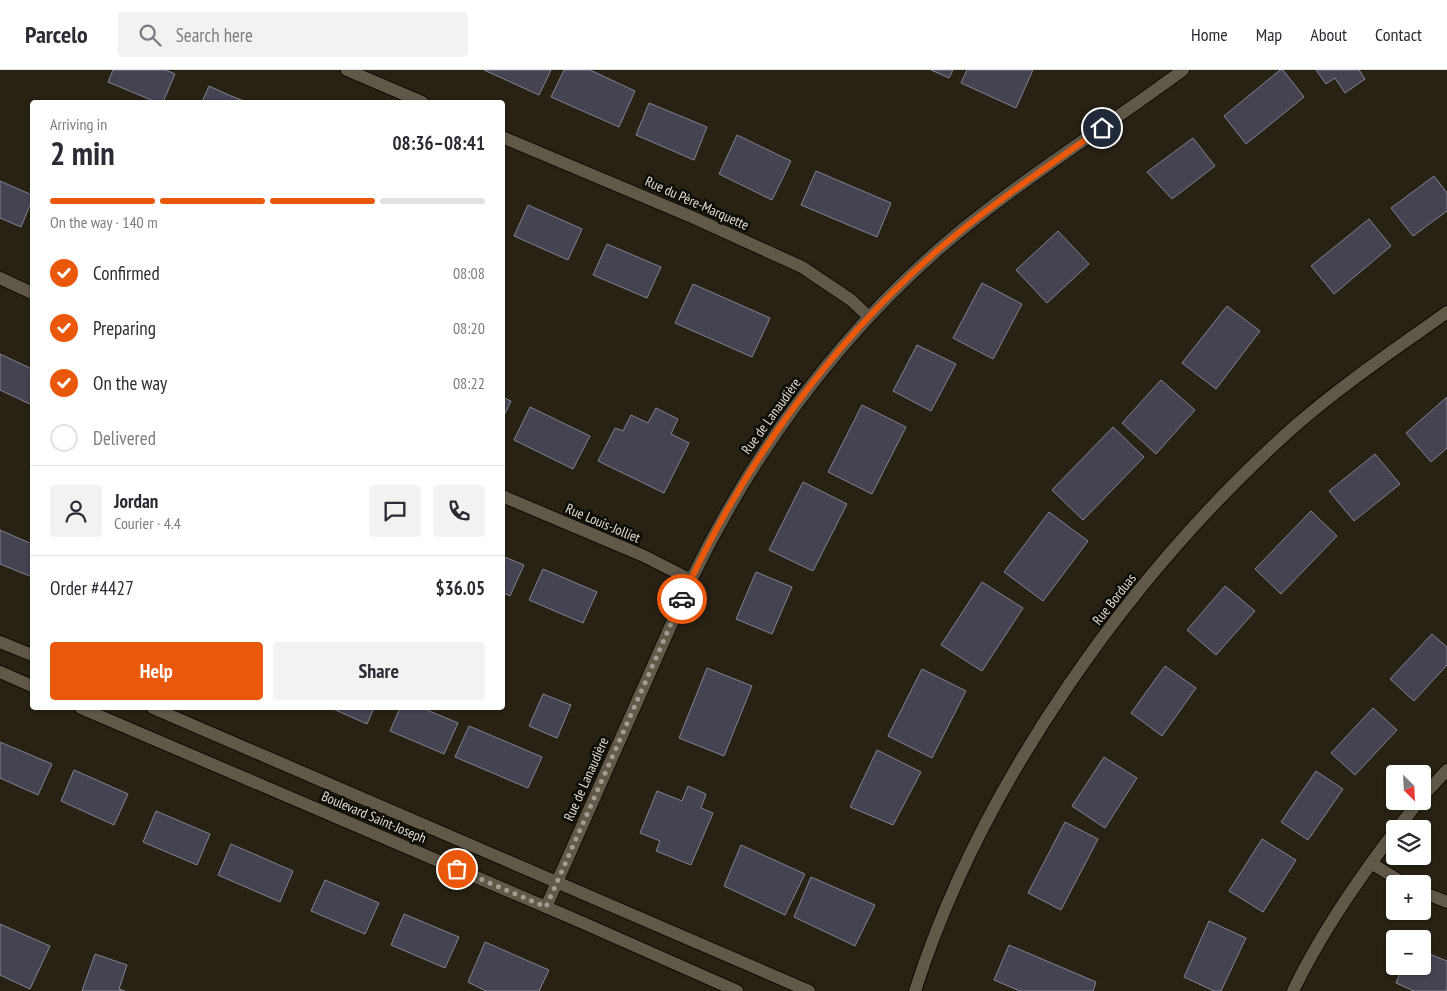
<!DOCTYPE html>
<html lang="en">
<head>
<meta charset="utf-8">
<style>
  body { margin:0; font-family:"PT Sans Narrow",sans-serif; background:#f2f2f3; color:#2b2b33; height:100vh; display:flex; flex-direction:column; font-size:19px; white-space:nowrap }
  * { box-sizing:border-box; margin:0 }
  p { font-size:16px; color:#7c7c81 }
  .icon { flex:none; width:28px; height:28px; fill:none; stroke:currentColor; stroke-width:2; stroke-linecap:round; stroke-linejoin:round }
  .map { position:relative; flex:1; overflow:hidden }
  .side { position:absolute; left:30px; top:30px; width:475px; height:610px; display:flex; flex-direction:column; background:#fff; border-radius:5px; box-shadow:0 1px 4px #0004 }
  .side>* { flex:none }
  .needle { width:32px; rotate:156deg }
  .buttons { position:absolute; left:1386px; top:695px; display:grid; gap:10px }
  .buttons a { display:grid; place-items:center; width:45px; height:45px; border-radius:5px; background:#fff; box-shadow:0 1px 4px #0004; font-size:25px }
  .pin { position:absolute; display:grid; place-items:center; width:42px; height:42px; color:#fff; margin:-21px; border:2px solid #fff; border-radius:50%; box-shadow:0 1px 5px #0007 }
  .courier { position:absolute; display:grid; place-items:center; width:50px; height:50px; margin:-25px; border:4px solid #ea580c; border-radius:50%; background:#fff; color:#222; box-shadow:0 1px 6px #0007 }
  .overview em { font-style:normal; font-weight:700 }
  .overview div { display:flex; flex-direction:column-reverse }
  .overview { display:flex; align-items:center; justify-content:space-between; height:85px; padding:0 20px }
  h1 { font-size:32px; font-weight:700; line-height:38px }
  .bar { display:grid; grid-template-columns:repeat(4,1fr); gap:8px 5px; align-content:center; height:60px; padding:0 20px }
  .bar i { height:6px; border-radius:4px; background:#e1e1e2 }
  .bar .current { background:#ea580c }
  .bar p { grid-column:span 4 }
  .line { display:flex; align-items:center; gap:12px; padding:0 20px; border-top:1px solid #e1e1e2 }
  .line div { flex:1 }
  .round { display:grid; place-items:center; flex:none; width:52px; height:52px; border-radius:5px; background:#f2f2f3 }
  ol { padding:0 20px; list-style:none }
  li { display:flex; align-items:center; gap:15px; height:55px }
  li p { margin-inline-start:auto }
  li .icon { padding:5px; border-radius:50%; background:#ea580c; color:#fff; stroke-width:4 }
  li:last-child { color:#7c7c81 }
  li i { width:28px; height:28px; border:2px solid #e1e1e2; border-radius:50% }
  .primary-button { display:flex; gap:10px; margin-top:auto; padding:10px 20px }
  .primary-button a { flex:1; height:58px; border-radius:5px; background:#ea580c; color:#fff; font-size:20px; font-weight:700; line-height:58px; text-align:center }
  .primary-button a+a { background:#f2f2f3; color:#2b2b33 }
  header { display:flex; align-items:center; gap:30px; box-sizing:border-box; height:70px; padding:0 25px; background:#fff; border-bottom:1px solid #e1e1e2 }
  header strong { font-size:24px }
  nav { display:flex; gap:28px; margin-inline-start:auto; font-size:18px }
  .search { width:350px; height:45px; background:#f2f2f3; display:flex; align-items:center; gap:12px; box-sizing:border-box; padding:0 18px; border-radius:5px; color:#7c7c81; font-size:19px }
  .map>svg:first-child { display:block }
  .building { fill:#454352; stroke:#848193 }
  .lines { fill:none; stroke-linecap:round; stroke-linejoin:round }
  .minor-casing { stroke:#100b02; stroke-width:14 }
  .tertiary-casing { stroke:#100b02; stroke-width:14 }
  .minor { stroke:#60594a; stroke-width:12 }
  .tertiary { stroke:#60594a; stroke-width:12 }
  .done { stroke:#a19c91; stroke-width:5; stroke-dasharray:0 9 }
  .route { stroke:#ea580c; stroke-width:6 }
  .labels { text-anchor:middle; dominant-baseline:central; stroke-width:5; stroke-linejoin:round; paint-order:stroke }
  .street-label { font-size:14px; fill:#e2ded5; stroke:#0e0c06 }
</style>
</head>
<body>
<header>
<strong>Parcelo</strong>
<div class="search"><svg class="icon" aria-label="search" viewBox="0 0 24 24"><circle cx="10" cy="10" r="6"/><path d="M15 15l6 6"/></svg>Search here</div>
<nav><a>Home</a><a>Map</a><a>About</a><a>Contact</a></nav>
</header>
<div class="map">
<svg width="1447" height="921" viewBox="0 0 1447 921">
  <rect width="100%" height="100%" fill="#282214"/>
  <!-- building -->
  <path class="building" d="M113,0H166L175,4L163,32H156L108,12Z
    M484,0H551L539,25Z
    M564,0H590L635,21L619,57L551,27Z
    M931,0H953L949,8Z
    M967,0H1033L1016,38L961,13Z
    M1280,0H1283L1304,27L1246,74L1224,46Z
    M1316,0H1359L1365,9L1345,23L1335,8L1326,14Z
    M209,16L231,26L247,32H202Z
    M649,33L707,57L694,90L636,65Z
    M737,65L791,91L772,130L719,104Z
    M1193,68L1215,96L1172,129L1147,102Z
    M816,101L891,133L877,167L801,135Z
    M1434,106L1447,123V141L1413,166L1391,138Z
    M0,111L32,125V130L21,157L0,148Z
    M528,135L582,159L568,190L514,166Z
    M1369,149L1391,176L1334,224L1311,196Z
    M1058,161L1089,194L1047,233L1016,200Z
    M607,174L661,197L647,228L593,205Z
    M982,213L1022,234L993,289L953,268Z
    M693,214L770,248L752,287L675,253Z
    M1227,236L1260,261L1216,319L1182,293Z
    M917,275L956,294L931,341L893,321Z
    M0,284L32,299V335L0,320Z
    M1161,310L1195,340L1156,384L1122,353Z
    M502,327L511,331L502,350Z
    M1447,327V378L1431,392L1406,363Z
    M862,335L906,357L872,424L828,402Z
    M530,337L590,366L573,399L514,370Z
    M656,338L678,349L671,364L689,373L664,423L598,391L615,358L623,361L631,345L648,353Z
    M1113,357L1144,387L1083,450L1052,420Z
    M1375,384L1400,414L1354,451L1329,421Z
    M803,412L847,434L813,501L769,480Z
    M1311,441L1337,466L1281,524L1255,499Z
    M1049,442L1088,471L1043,531L1004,502Z
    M0,460L32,474V507L0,494Z
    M502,486L524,495L510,526L502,522Z
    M543,499L597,522L583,553L529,530Z
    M756,502L792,517L772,564L736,549Z
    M982,512L1023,538L982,601L941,575Z
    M1225,516L1255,541L1216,585L1187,560Z
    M1432,564L1447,577V595L1414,631L1390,609Z
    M1165,596L1196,618L1162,666L1131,643Z
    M707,598L752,616L724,686L679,668Z
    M922,599L966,621L932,688L888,666Z
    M543,624L571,635L557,668L529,656Z
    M331,638H374L367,654Z
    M400,638H422L458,653L444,684L390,661Z
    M1373,638L1397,660L1355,705L1331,683Z
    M469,656L542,687L528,718L455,687Z
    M0,672L52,694L38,725L0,708Z
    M877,680L921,702L893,755L850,737Z
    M1104,687L1137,708L1105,758L1072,736Z
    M74,700L128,724L114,755L61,731Z
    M1316,701L1343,719L1308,770L1281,752Z
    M688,716L706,724L701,738L713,743L691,795L656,781L660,771L640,763L657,721L682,731Z
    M156,741L210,764L197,795L143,772Z
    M1065,752L1098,769L1061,840L1028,823Z
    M1262,769L1296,790L1263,842L1229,821Z
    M231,774L293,801L280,832L218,805Z
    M741,775L805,804L785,845L724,816Z
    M811,807L875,835L855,876L794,847Z
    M325,810L379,833L365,864L311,841Z
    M404,844L459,867L445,898L391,875Z
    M1209,851L1246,868L1221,921H1214L1184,907Z
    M0,854L50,876L30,919L0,905Z
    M485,872L549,900L539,921H486L468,912Z
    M1009,875L1096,912L1093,921H1020L994,910Z
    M1422,881L1447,891V921H1414L1396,913L1403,896H1422Z
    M95,884L127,895L119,919L125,921H82Z"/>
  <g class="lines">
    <!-- minor casing -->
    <g class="minor-casing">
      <path id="minor" d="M347,0L422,32
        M502,67L692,147L802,197L851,230L868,246
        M0,208L32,223
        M502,426L644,486L691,510
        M1422,727L1447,700
        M1397,759L1419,731
        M1371,793L1405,814
        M1422,822L1447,832
        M546,837L691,510C752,385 834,271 939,179C1015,113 1102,60 1183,0
        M915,921C982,712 1132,501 1295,356C1343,314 1396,279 1447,242
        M1293,921C1321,863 1356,812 1395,761"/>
    </g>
    <!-- tertiary casing -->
    <g class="tertiary-casing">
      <path id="tertiary" d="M0,572L32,585
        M0,602L32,616
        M81,638L581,852L737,921
        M153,638L809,921"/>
    </g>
    <!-- minor -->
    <use href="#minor" class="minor"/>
    <!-- tertiary -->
    <use href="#tertiary" class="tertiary"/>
  </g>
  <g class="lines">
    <!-- done -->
    <path class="done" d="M457,799L546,837L682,529"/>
    <!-- route -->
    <path class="route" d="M682,529C741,397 830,274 939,179C990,135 1047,97 1102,58"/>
  </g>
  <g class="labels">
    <!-- street labels -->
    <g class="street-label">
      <text transform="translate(697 133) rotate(24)">Rue du Père-Marquette</text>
      <text transform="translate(771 346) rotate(-54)">Rue de Lanaudière</text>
      <text transform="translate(603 453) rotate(23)">Rue Louis-Jolliet</text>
      <text transform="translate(1114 529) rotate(-52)">Rue Borduas</text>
      <text transform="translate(586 709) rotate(-66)">Rue de Lanaudière</text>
      <text transform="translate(374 747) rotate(23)">Boulevard Saint-Joseph</text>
    </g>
  </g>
</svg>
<div class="buttons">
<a><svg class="needle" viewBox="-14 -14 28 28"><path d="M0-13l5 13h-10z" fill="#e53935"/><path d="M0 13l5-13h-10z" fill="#7c7c81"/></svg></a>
<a><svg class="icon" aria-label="layers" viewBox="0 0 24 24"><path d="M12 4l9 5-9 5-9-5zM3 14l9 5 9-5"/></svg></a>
<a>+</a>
<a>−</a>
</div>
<div class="pin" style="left:457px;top:799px;background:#ea580c"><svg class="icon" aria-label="bag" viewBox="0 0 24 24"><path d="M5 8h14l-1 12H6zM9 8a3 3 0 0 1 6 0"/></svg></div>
<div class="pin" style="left:1102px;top:58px;background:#1f2937"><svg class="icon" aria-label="home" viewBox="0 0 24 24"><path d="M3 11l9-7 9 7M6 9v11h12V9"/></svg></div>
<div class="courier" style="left:682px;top:529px"><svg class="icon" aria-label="car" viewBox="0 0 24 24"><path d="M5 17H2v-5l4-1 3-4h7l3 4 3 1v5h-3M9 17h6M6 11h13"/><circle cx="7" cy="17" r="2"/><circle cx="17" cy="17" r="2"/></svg></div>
<section class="side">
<div class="overview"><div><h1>2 min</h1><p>Arriving in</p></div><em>08:36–08:41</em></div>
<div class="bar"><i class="current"></i><i class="current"></i><i class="current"></i><i></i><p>On the way · 140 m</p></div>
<ol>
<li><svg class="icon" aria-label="check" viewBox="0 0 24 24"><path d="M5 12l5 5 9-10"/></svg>Confirmed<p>08:08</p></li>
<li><svg class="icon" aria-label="check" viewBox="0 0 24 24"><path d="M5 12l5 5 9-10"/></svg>Preparing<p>08:20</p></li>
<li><svg class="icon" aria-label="check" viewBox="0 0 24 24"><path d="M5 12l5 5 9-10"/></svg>On the way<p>08:22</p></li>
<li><i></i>Delivered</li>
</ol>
<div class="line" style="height:90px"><a class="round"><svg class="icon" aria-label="person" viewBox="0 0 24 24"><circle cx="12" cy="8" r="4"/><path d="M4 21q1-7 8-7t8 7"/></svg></a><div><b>Jordan</b><p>Courier · 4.4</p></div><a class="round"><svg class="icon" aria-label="chat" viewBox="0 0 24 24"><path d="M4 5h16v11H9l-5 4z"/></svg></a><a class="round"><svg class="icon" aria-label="phone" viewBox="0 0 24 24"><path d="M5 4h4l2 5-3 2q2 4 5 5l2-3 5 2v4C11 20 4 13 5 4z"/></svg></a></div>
<div class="line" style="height:65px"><div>Order #4427</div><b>$36.05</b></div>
<div class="primary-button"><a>Help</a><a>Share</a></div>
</section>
</div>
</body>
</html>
